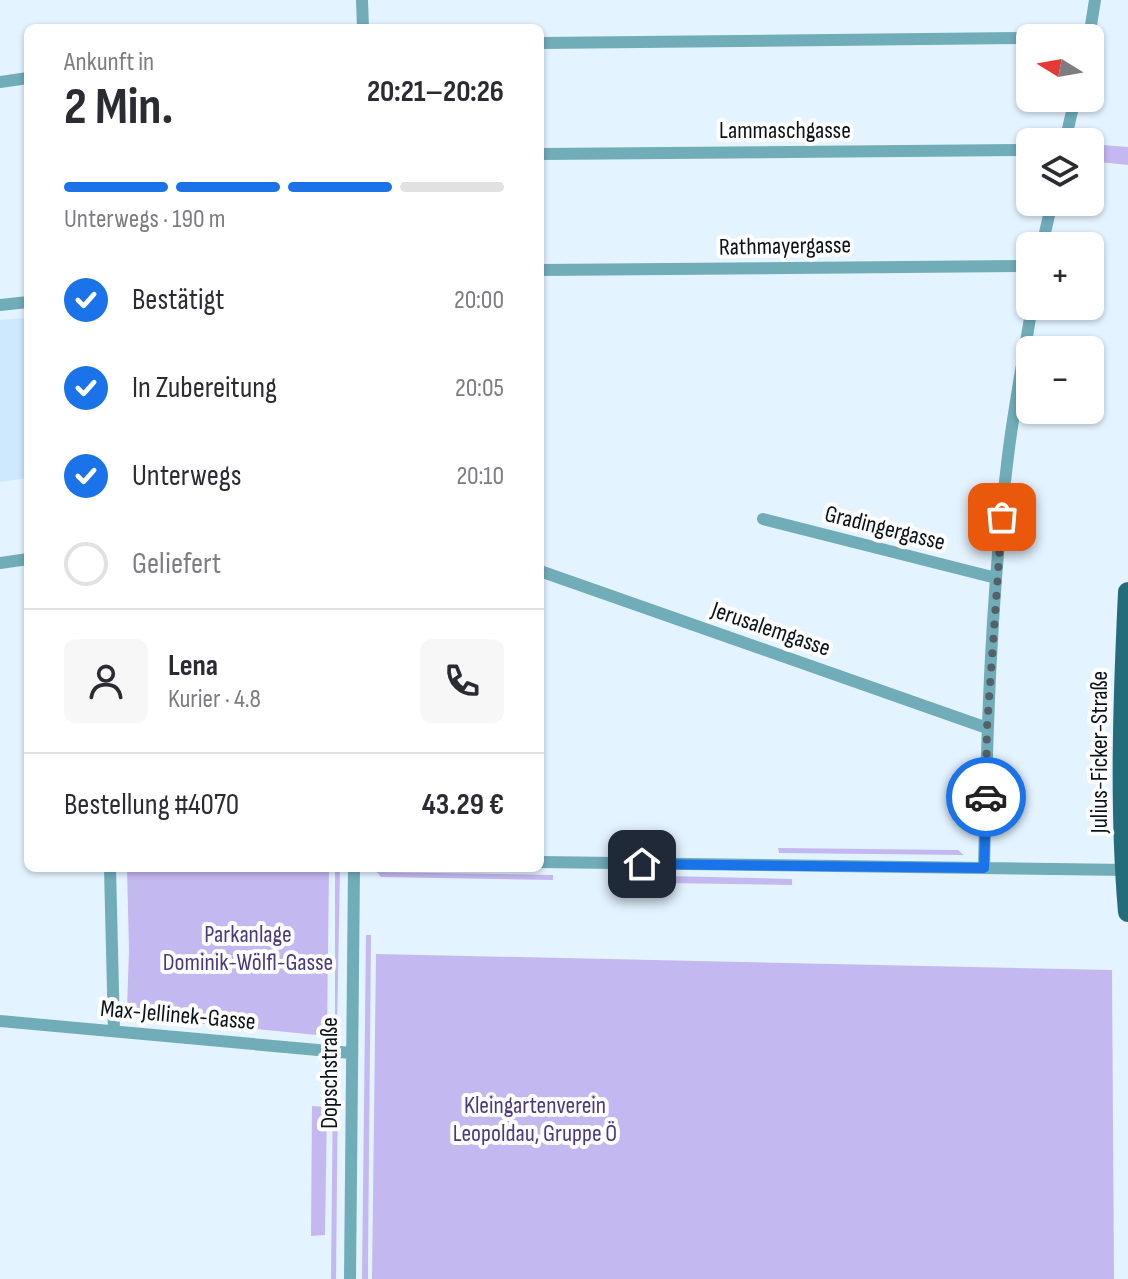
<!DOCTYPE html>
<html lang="de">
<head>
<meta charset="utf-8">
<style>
  body { margin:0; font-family:"Sofia Sans Condensed",sans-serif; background:#f7f7f7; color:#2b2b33; height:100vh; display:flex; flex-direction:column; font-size:30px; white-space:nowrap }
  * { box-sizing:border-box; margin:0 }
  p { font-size:26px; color:#7c7c81 }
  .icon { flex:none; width:44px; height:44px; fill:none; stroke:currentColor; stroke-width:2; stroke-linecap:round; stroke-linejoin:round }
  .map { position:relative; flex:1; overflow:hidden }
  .drawer { position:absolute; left:24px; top:24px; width:520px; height:848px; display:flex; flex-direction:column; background:#fff; border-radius:12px; box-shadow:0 2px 6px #0004 }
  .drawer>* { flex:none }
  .needle { width:52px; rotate:281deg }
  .buttons { position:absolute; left:1016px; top:24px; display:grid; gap:16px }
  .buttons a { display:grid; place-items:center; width:88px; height:88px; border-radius:12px; background:#fff; box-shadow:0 2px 6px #0004; font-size:40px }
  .pin { position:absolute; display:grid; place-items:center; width:68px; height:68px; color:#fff; margin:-34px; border-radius:16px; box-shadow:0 4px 12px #0006 }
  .courier { position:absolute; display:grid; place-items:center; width:80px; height:80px; margin:-40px; border:6px solid #1a73e8; border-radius:50%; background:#fff; color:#222; box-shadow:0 2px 10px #0007 }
  .head em { font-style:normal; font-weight:700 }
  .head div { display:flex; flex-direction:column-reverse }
  .head { display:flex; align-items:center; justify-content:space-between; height:136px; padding:0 40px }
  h1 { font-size:52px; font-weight:700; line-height:60px }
  .bar { display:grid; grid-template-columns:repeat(4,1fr); gap:12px 8px; align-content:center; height:96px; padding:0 40px }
  .bar i { height:10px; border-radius:6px; background:#e1e1e2 }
  .bar .active { background:#1a73e8 }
  .bar p { grid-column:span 4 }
  .line { display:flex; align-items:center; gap:20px; padding:0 40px; border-top:2px solid #e1e1e2 }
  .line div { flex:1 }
  .round { display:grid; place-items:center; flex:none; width:84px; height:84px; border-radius:12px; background:#f7f7f7 }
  ol { padding:0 40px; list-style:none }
  li { display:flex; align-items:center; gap:24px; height:88px }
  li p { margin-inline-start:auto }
  li .icon { padding:8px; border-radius:50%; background:#1a73e8; color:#fff; stroke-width:4 }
  li:last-child { color:#7c7c81 }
  li i { width:44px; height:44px; border:4px solid #e1e1e2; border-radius:50% }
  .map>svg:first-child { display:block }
  .built { fill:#cee9fd }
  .green { fill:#c4b8f0 }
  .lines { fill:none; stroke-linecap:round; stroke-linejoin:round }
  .street { stroke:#71acb9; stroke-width:12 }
  .primary { stroke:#246c7a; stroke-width:20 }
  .done { stroke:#556169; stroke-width:8; stroke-dasharray:0 14.4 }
  .route { stroke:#1a73e8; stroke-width:10 }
  .labels { text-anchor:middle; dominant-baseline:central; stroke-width:8; stroke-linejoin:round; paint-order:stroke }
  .street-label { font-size:24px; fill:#081218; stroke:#fdfdfd }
  .park-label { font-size:24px; fill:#4c387d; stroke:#fdfdfd }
</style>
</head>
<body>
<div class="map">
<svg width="1128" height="1279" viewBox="0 0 1128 1279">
  <rect width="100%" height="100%" fill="#e3f3ff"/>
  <!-- built -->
  <path class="built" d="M28,318V478L0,482V320Z"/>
  <!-- green -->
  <path class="green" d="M1090,144L1128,147V165L1090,161Z
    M778,848L958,850L964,855L779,853Z
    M127,868L329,869L327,1036L133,1017L127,1009L129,950Z
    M335,870H340L337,1030H335Z
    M377,872L553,875V880L381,877Z
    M667,876L792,879V885L667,883Z
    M366,935H371L368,1265V1279H362Z
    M376,954L1112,970L1114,1279H372Z
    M338,1079L336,1279H331L333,1081Z
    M312,1106L327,1107L325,1235L311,1236Z"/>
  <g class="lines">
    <!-- street -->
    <path class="street" d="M362,0L363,28
      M1089,38L1095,0
      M540,43L1030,38
      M0,82L28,78
      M1065,142L1075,98
      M540,154L1030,150
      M1042,246L1052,202
      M540,270L1030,266
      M0,305L28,302
      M763,519L996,578
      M0,563L28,559
      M540,571L987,728
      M540,862L1128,870
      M110,868L114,1031
      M984,868C987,731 991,593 1008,456C1014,406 1024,356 1032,306
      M0,1021L351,1053
      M350,1279L354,868"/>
    <!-- primary -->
    <path class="primary" d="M1128,592C1123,698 1119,807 1128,912"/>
  </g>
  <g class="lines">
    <!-- done -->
    <path class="done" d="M986,797L987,728L1002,517"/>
    <!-- route -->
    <path class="route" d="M642,864L984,868L986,797"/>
  </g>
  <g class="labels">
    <!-- street labels -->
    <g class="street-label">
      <text x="785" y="130">Lammaschgasse</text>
      <text transform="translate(785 246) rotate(-1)">Rathmayergasse</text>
      <text transform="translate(885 528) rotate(14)">Gradingergasse</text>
      <text transform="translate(771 629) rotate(19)">Jerusalemgasse</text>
      <text transform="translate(1099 752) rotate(-90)">Julius-Ficker-Straße</text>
      <text transform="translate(178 1015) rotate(5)">Max-Jellinek-Gasse</text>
      <text transform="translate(329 1073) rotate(-90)">Dopschstraße</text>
    </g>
    <!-- park labels -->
    <g class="park-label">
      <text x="248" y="934">Parkanlage<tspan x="248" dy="28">Dominik-Wölfl-Gasse</tspan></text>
      <text x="535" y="1105">Kleingartenverein<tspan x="535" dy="28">Leopoldau, Gruppe Ö</tspan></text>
    </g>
  </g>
</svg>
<div class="buttons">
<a><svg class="needle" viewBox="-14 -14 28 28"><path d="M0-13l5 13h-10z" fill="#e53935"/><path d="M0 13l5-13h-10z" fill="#7c7c81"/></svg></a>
<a><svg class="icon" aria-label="layers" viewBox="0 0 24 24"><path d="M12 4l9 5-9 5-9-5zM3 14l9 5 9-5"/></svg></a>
<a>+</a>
<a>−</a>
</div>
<div class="pin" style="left:1002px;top:517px;background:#ea580c"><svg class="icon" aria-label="bag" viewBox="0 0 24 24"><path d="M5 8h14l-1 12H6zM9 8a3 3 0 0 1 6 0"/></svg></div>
<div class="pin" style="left:642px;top:864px;background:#1f2937"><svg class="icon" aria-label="home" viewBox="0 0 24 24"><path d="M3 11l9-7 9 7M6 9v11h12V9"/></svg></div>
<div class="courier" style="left:986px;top:797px"><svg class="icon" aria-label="car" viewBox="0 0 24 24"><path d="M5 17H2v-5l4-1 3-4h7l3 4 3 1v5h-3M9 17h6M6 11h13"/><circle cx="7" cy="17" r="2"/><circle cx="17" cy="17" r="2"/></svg></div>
<section class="drawer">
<div class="head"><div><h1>2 Min.</h1><p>Ankunft in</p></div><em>20:21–20:26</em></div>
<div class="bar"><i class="active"></i><i class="active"></i><i class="active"></i><i></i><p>Unterwegs · 190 m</p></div>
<ol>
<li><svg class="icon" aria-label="check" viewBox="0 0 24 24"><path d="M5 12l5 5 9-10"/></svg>Bestätigt<p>20:00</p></li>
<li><svg class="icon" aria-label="check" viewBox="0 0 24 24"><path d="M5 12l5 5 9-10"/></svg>In Zubereitung<p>20:05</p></li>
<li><svg class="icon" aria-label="check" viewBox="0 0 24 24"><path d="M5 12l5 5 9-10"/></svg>Unterwegs<p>20:10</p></li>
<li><i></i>Geliefert</li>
</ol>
<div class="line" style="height:144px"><a class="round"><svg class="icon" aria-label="person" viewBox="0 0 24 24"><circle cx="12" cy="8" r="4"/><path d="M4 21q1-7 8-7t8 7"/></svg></a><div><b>Lena</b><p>Kurier · 4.8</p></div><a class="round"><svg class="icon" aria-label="phone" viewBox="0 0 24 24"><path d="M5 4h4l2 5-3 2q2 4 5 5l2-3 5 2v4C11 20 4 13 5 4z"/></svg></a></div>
<div class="line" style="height:104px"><div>Bestellung #4070</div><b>43.29 €</b></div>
</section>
</div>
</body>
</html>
